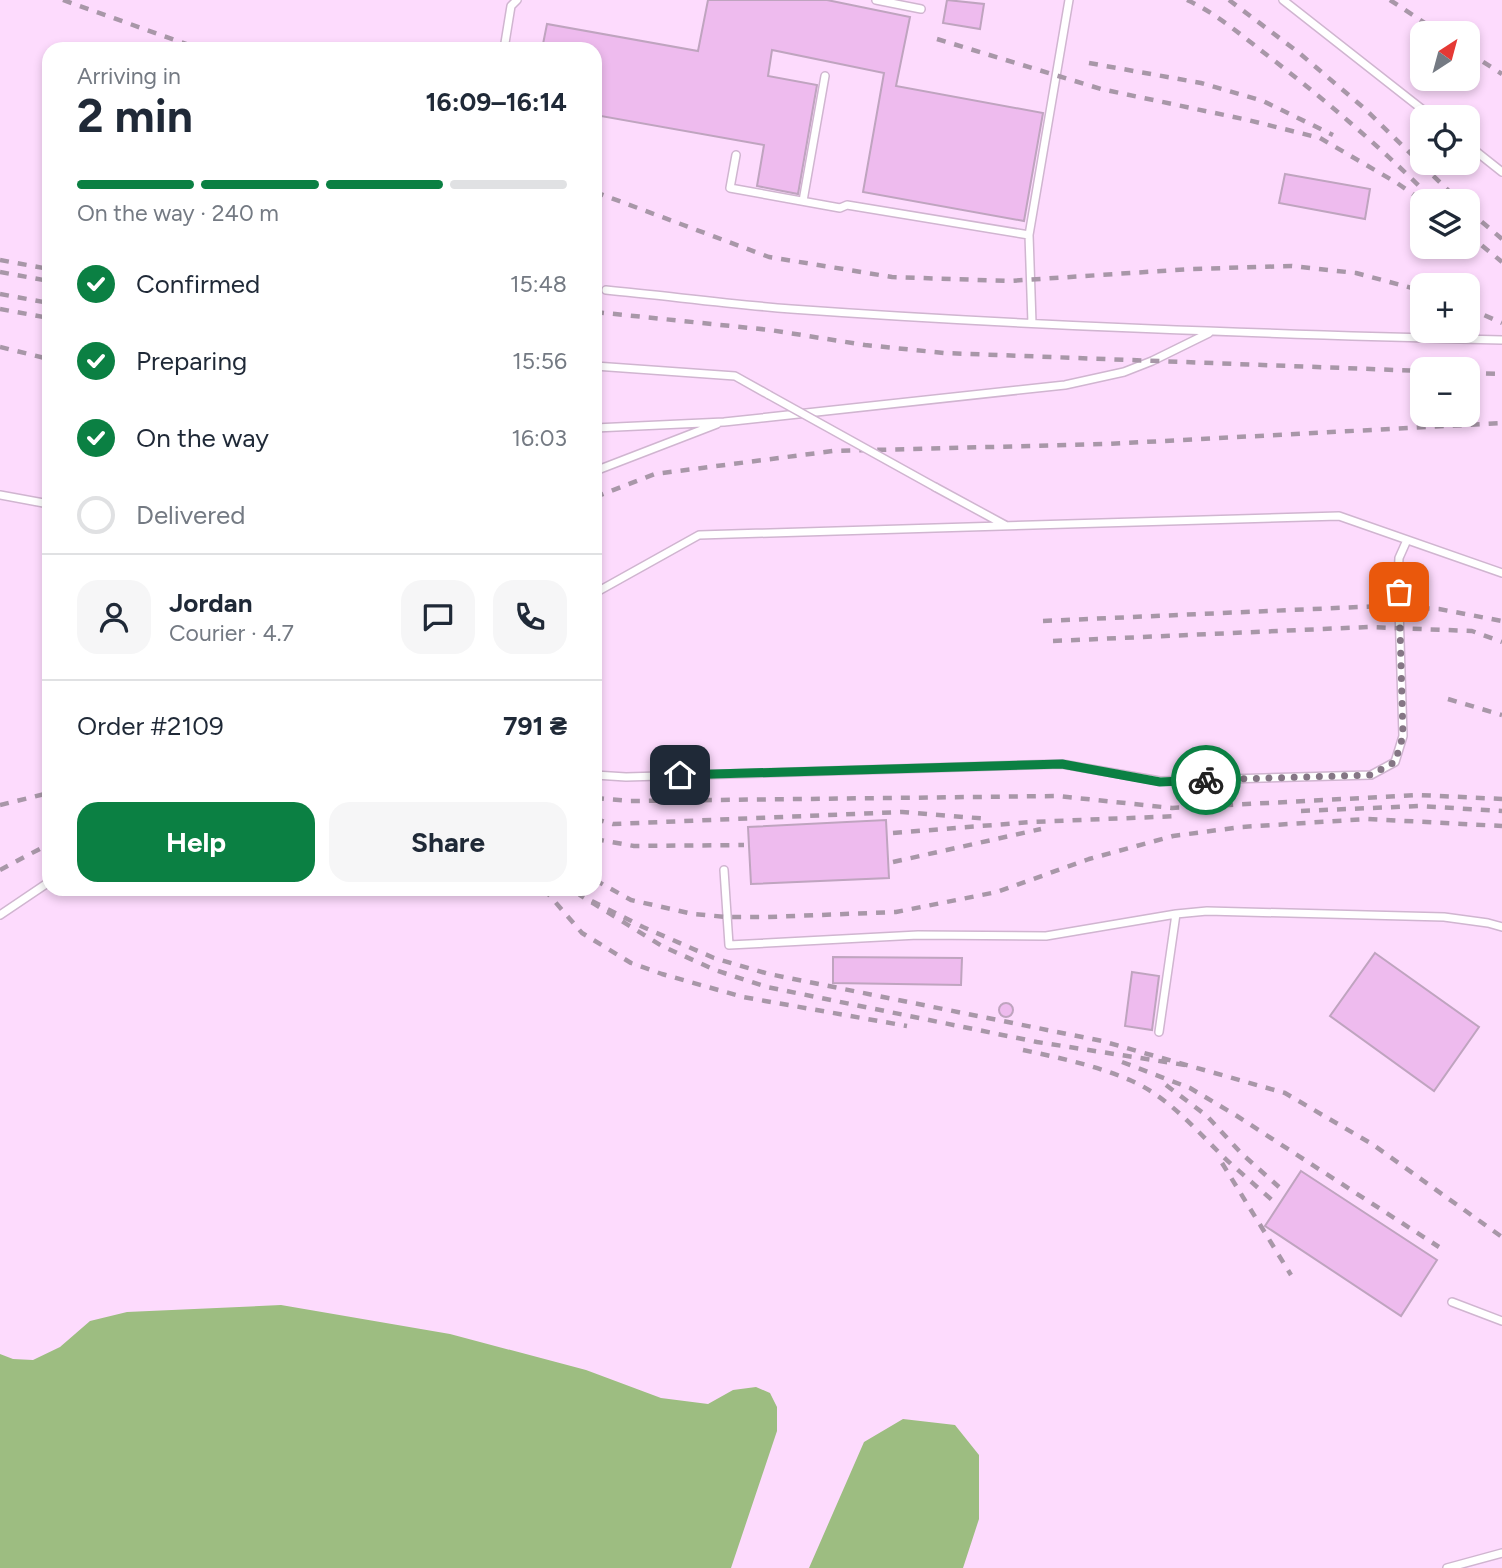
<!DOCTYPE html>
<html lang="en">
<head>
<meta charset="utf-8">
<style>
  body { margin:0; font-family:Figtree,sans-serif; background:#f6f6f7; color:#1f2937; height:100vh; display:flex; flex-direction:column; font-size:26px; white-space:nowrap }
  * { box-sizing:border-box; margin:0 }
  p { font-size:23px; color:#747a83 }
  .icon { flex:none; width:38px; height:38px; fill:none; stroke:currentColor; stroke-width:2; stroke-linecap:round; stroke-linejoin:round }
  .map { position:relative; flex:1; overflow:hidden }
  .details { position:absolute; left:42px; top:42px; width:560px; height:854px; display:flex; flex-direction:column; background:#fff; border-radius:21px; box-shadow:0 4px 10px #0003 }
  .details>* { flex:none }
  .needle { width:46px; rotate:36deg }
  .buttons { position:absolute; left:1410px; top:21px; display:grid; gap:14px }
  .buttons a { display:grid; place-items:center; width:70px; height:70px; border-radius:14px; background:#fff; box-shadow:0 4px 10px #0003; font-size:35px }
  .pin { position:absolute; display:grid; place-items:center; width:60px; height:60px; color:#fff; margin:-30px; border-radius:14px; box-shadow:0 4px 10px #0006 }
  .courier { position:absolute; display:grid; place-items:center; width:70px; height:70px; margin:-35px; border:5px solid #0b8043; border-radius:50%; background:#fff; color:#222; box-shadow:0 2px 9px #0007 }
  .overview em { font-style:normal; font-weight:700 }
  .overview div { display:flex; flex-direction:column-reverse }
  .overview { display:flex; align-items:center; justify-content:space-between; height:119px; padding:0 35px }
  h1 { font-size:46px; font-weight:700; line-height:52px }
  .bar { display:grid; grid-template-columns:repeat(4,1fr); gap:10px 7px; align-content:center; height:84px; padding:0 35px }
  .bar i { height:9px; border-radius:5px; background:#e0e1e3 }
  .bar .on { background:#0b8043 }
  .bar p { grid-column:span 4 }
  .line { display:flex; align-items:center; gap:18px; padding:0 35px; border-top:2px solid #e0e1e3 }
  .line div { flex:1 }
  .round { display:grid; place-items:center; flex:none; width:74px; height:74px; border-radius:21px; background:#f6f6f7 }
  ol { padding:0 35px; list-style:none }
  li { display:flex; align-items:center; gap:21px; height:77px }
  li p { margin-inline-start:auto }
  li .icon { padding:7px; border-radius:50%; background:#0b8043; color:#fff; stroke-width:4 }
  li:last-child { color:#747a83 }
  li i { width:38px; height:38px; border:4px solid #e0e1e3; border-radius:50% }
  .button { display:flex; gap:14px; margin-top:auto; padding:14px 35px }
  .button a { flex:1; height:80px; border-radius:21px; background:#0b8043; color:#fff; font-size:28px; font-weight:700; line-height:80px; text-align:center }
  .button a+a { background:#f6f6f7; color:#1f2937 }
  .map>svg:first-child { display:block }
  .built { fill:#fddbfd; fill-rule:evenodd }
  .water { fill:#9dbd81 }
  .building { fill:#ebe; stroke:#bfa4bf; stroke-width:2 }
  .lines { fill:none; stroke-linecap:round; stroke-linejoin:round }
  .lane-casing { stroke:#d0b5d0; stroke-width:10 }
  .lane { stroke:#fff; stroke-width:7 }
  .rail { stroke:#a897a8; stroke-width:4.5; stroke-dasharray:9 9; stroke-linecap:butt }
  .lane-bridge-casing { stroke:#d0b5d0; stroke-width:10; stroke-linecap:butt }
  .lane-bridge { stroke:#fff; stroke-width:7 }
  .done { stroke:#857685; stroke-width:7; stroke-dasharray:0 12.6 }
  .route { stroke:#0b8043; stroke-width:9 }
</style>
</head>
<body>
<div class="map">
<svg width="1502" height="1568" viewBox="0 0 1502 1568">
  <rect width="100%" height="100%" fill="#ffe8ff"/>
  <!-- built -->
  <path class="built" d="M0,0H1502V1568H0ZM1423,33H1468V79H1423ZM49,49H595V889H49ZM1423,117H1468V163H1423ZM1423,201H1468V247H1423ZM1423,285H1468V331H1423ZM1423,369H1468V415H1423Z"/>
  <!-- water -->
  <path class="water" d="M281,1305L450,1334L586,1370L661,1398L708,1404L733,1390L756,1387L770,1393L777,1407V1431L731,1568H0V1354L13,1359L33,1360L60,1347L90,1321L127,1312Z
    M903,1419L955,1425L979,1455V1519L963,1568H809L864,1442Z"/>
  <!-- building -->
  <path class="building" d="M708,0H827L910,17L896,86L1043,113L1024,221L863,192L884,73L772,50L768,76L817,85L798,194L757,186L764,145L595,115V49H542L547,24L698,51Z
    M947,0L984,4L980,29L943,23Z
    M1285,174L1370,189L1365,219L1279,203Z
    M886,820L889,878L751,884L748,827Z
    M1375,953L1479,1027L1434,1091L1330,1016Z
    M833,957L962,958L961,985L833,983Z
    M1132,972L1159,976L1152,1030L1125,1026Z
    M999 1010a7 7 0 1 1 14 0a7 7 0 1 1-14 0Z
    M1301,1171L1437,1260L1401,1316L1265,1226Z"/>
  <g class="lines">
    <!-- lane casing -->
    <g class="lane-casing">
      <path id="lane" d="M876,0L921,9
        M1283,0L1432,117
        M504,49L511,6L517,0
        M1468,145L1502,172
        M736,155L730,188L840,208L847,205L1029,235
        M803,201L825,76
        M606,290C668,296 729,304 791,309C1028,326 1265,334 1502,340
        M1032,323L1029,235L1069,0
        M595,366L735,376L769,395
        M595,428L724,422L1065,385L1124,372L1152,361L1209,333
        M595,471L717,424
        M935,487L1005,525
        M0,495L49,504
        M595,593L699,535L1339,516L1502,573
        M595,775L626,777L1062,764L1160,781L1371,775L1395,762L1403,736L1398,577L1399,558L1407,540
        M724,870L729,945L918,935L1046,936L1176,914L1207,911L1444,917L1488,923L1502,927
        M0,915L49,882
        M1159,1032L1176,914
        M1452,1302L1502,1321
        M1447,1568L1502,1553"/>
    </g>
    <!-- lane -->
    <use href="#lane" class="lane"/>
    <!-- rail -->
    <path class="rail" d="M63,0L200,49
      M1187,0C1214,12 1240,34 1263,52C1323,98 1381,147 1434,201
      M1229,0L1298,52L1364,108L1459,201
      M1390,0L1440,33
      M937,39L1101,89L1248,120L1320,138L1397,183L1423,201
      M1468,52L1502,74
      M1089,63L1201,83L1263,101L1333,135
      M595,192L769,257L892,277L1009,281L1191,269L1292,266L1356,273L1423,291
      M1468,210L1502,239
      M1468,234L1502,262
      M0,260L49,269
      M0,272L49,281
      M0,294L49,303
      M1468,308L1502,323
      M0,309L49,318
      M595,312L770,330L865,345L944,353L1423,371
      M0,347L49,359
      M1468,373L1502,374
      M595,497L655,474L833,451L1107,444L1502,423
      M1043,621L1381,606L1439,609L1502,621
      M1053,641L1368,627L1472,631L1502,642
      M1448,699L1502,715
      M595,798L630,801L1058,796L1172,808L1419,795L1502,799
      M0,805L49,793
      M1301,811L1419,806L1502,811
      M595,819L613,824L902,812L989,819
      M893,833L1031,822L1179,816
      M595,839L634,846L744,845
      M893,862L1041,829
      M0,870L49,844
      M595,880L631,900L693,914L727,917H768L896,912L997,892L1089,859L1173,836L1241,827L1368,819L1502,826
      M544,889L582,933L631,963L662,974L743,997L907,1026
      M1023,1050C1060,1058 1098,1066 1132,1081C1172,1099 1200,1135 1231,1164C1245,1176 1258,1188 1272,1200
      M1122,1062L1190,1088L1237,1116L1439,1247
      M1185,1065L1037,1042L767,987L715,970L662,946L580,895L643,927L714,958L769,974L1102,1041L1285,1093L1372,1144L1502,1237
      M1166,1085L1207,1116L1241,1153L1279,1187
      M1222,1163L1291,1275"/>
    <!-- lane-bridge casing -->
    <g class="lane-bridge-casing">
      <path id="lane-bridge" d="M769,395L935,487"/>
    </g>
    <!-- lane-bridge -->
    <use href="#lane-bridge" class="lane-bridge"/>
  </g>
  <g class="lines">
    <!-- done -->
    <path class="done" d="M1206,780L1371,775L1395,762L1403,736L1399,592"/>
    <!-- route -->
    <path class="route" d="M680,775L1062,764L1160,782L1206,780"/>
  </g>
</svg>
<div class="buttons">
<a><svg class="needle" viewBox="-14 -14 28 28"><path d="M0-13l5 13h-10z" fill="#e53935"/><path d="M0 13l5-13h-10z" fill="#747a83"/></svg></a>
<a><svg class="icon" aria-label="locate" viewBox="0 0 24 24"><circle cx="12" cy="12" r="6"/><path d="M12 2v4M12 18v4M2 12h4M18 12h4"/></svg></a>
<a><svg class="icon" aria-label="layers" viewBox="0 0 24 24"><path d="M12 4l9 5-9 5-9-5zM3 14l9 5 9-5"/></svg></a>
<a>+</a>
<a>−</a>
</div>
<div class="pin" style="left:1399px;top:592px;background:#ea580c"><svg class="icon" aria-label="bag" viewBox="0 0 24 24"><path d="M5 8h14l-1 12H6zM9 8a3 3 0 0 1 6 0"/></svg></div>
<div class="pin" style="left:680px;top:775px;background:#1f2937"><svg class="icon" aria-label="home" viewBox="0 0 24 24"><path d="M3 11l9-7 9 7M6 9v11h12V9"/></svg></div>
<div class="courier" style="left:1206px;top:780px"><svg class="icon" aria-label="bike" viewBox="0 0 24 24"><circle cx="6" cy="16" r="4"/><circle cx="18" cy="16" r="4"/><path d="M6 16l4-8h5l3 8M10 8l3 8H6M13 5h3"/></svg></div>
<section class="details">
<div class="overview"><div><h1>2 min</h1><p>Arriving in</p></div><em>16:09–16:14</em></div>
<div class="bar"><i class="on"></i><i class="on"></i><i class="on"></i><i></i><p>On the way · 240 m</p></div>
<ol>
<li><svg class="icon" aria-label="check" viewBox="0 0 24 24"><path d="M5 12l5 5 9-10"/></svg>Confirmed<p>15:48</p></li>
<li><svg class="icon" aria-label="check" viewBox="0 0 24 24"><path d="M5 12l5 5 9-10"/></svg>Preparing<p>15:56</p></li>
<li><svg class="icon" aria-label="check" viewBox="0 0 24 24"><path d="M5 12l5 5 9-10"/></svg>On the way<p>16:03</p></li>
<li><i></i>Delivered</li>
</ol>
<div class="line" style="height:126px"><a class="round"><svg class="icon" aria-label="person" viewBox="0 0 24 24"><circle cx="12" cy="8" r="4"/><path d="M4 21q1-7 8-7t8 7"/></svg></a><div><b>Jordan</b><p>Courier · 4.7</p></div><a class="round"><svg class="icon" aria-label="chat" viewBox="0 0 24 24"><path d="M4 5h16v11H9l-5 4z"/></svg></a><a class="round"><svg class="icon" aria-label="phone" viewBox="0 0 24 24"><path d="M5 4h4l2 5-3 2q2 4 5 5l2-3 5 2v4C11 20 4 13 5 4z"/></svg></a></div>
<div class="line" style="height:91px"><div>Order #2109</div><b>791 ₴</b></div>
<div class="button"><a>Help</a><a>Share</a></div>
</section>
</div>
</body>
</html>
